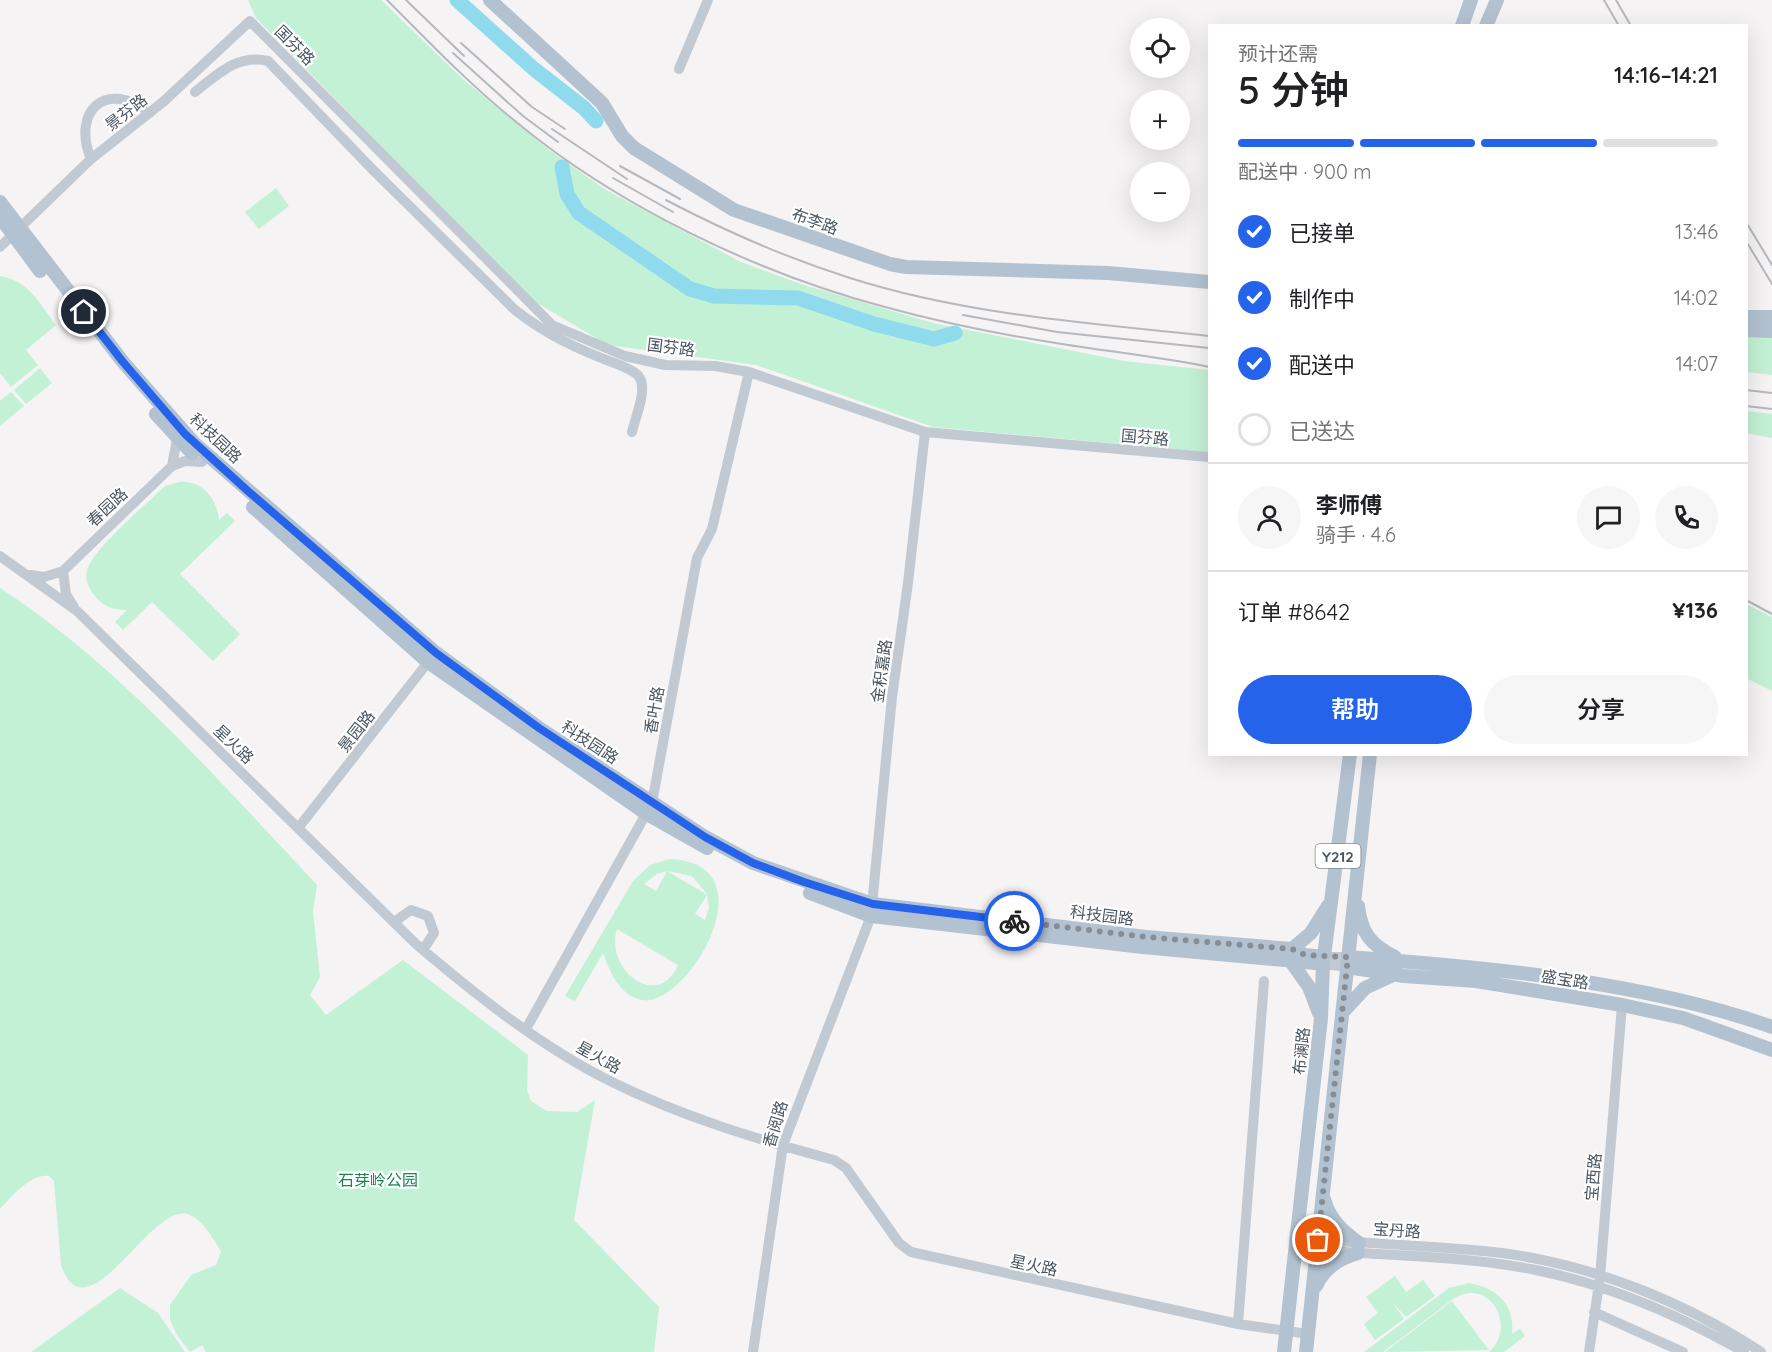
<!DOCTYPE html>
<html lang="zh">
<head>
<meta charset="utf-8">
<style>
  body { margin:0; font-family:Quicksand,"Noto Sans SC",sans-serif; background:#f6f6f6; color:#202124; height:100vh; display:flex; flex-direction:column; font-size:22px; white-space:nowrap }
  * { box-sizing:border-box; margin:0 }
  p { font-size:20px; color:#757577 }
  .icon { flex:none; width:33px; height:33px; fill:none; stroke:currentColor; stroke-width:2; stroke-linecap:round; stroke-linejoin:round }
  .map { position:relative; flex:1; overflow:hidden }
  .side { position:absolute; left:1208px; top:24px; width:540px; height:732px; display:flex; flex-direction:column; background:#fff; border-radius:0px; box-shadow:0 6px 24px #0002 }
  .side>* { flex:none }
  .controls { position:absolute; left:1130px; top:18px; display:grid; gap:12px }
  .controls a { display:grid; place-items:center; width:60px; height:60px; border-radius:50%; background:#fff; box-shadow:0 6px 24px #0002; font-size:30px }
  .pin { position:absolute; display:grid; place-items:center; width:51px; height:51px; color:#fff; margin:-26px; border:3px solid #fff; border-radius:50%; box-shadow:0 2px 6px #0007 }
  .courier { position:absolute; display:grid; place-items:center; width:60px; height:60px; margin:-30px; border:4px solid #2563eb; border-radius:50%; background:#fff; color:#222; box-shadow:0 2px 8px #0007 }
  .summary em { font-style:normal; font-weight:600 }
  .summary div { display:flex; flex-direction:column-reverse }
  .summary { display:flex; align-items:center; justify-content:space-between; height:102px; padding:0 30px }
  h1 { font-size:39px; font-weight:600; line-height:45px }
  .bar { display:grid; grid-template-columns:repeat(4,1fr); gap:9px 6px; align-content:center; height:72px; padding:0 30px }
  .bar i { height:8px; border-radius:4px; background:#e0e0e0 }
  .bar .active { background:#2563eb }
  .bar p { grid-column:span 4 }
  .line { display:flex; align-items:center; gap:15px; padding:0 30px; border-top:2px solid #e0e0e0 }
  .line div { flex:1 }
  .round { display:grid; place-items:center; flex:none; width:63px; height:63px; border-radius:32px; background:#f6f6f6 }
  ol { padding:0 30px; list-style:none }
  li { display:flex; align-items:center; gap:18px; height:66px }
  li p { margin-inline-start:auto }
  li .icon { padding:6px; border-radius:50%; background:#2563eb; color:#fff; stroke-width:4 }
  li:last-child { color:#757577 }
  li i { width:33px; height:33px; border:3px solid #e0e0e0; border-radius:50% }
  .action { display:flex; gap:12px; margin-top:auto; padding:12px 30px }
  .action a { flex:1; height:69px; border-radius:36px; background:#2563eb; color:#fff; font-size:24px; font-weight:600; line-height:69px; text-align:center }
  .action a+a { background:#f6f6f6; color:#202124 }
  .map>svg:first-child { display:block }
  .green { fill:#c3f1d5; fill-rule:evenodd }
  .lines { fill:none; stroke-linecap:round; stroke-linejoin:round }
  .river { stroke:#90daee; stroke-width:15 }
  .minor { stroke:#c1cad2; stroke-width:10 }
  .major { stroke:#b3c2d1; stroke-width:14 }
  .rail { stroke:#b5b8bd; stroke-width:2 }
  .done { stroke:#868d94; stroke-width:6; stroke-dasharray:0 10.8 }
  .route { stroke:#2563eb; stroke-width:8 }
  .labels { text-anchor:middle; dominant-baseline:central; stroke-width:4.5; stroke-linejoin:round; paint-order:stroke }
  .shield { fill:#fff; stroke:#808990; stroke-width:1.5 }
  .shield-label { font-size:15px; font-weight:bold; fill:#4a5661 }
  .street-label { font-size:16px; fill:#4a5661; stroke:#fff }
  .park-label { font-size:16px; fill:#17864f; stroke:#fff }
</style>
</head>
<body>
<div class="map">
<svg width="1772" height="1352" viewBox="0 0 1772 1352">
  <rect width="100%" height="100%" fill="#f5f3f3"/>
  <!-- green -->
  <path class="green" d="M248,0H381L464,80L549,150L606,190L741,262L804,285L933,323L1124,361L1209,370V452L933,427L756,365L608,345L532,300L256,18Z
    M276,188L289,206L259,229L245,212Z
    M0,276C28,280 40,304 56,325L26,350L38,365L11,387L0,373Z
    M1746,334L1772,337V375L1746,372Z
    M40,368L52,383L26,404L14,390Z
    M11,392L24,406L0,426V401Z
    M1746,411L1772,414V438L1746,433Z
    M179,482C202,480 217,498 219,520L227,513L235,521L180,574L240,634L213,661L152,602L123,630L115,622L127,610C113,610 104,607 95,596C89,589 85,580 87,571C92,549 147,504 165,486Z
    M0,588C122,668 218,780 317,885L313,911L320,977L310,995L326,1015L403,960L528,1055L527,1090L531,1101L547,1111L577,1112L595,1100L574,1220L659,1307L654,1352H206L202,1345L190,1352L177,1335L170,1320V1305L191,1275L216,1265L221,1251C213,1239 202,1218 187,1214C149,1205 87,1339 61,1265L54,1181L49,1176C31,1173 11,1197 0,1209Z
    M1746,604L1772,617V691L1746,678Z
    M670,859C773,863 687,1009 642,1000C619,995 610,972 603,953L575,1001L565,996L633,881L650,865ZM667,871L692,876L707,894H706ZM667,871L656,891L644,884L657,874ZM707,895L709,908L705,920L695,914ZM617,929L678,965C659,1011 604,970 617,929Z
    M1395,1276L1406,1292L1423,1280L1435,1296L1406,1317L1392,1302L1404,1319L1375,1340L1364,1324L1378,1313L1366,1297Z
    M1469,1283C1497,1288 1515,1304 1512,1334L1520,1329L1525,1336L1504,1352H1489C1518,1326 1489,1276 1453,1299L1383,1352H1364L1449,1288Z
    M120,1288L158,1313L185,1352H31Z
    M1452,1301L1489,1350L1385,1352Z"/>
  <g class="lines">
    <!-- river -->
    <path class="river" d="M457,0L534,69L584,108L596,121
      M562,167L567,194L579,213L690,289L714,296L798,298L874,324L934,339L955,333"/>
    <!-- minor -->
    <path class="minor" d="M679,69L708,0
      M195,92C218,74 237,54 268,61L373,170L515,310C547,335 579,350 617,364C624,367 636,371 640,378C647,392 635,418 632,432
      M91,159C71,110 107,79 150,113
      M0,247L91,159L163,102L250,21L552,325L625,356L665,365L715,366L749,372L925,432L1209,457
      M172,466L177,439
      M0,556L77,611L416,944C476,995 541,1047 612,1082C683,1117 759,1140 834,1160L846,1168L899,1243L911,1252L1238,1324L1308,1334
      M63,571L66,594L74,607
      M31,575L44,577L63,571L172,466L185,461L202,462
      M299,827L432,657
      M394,922L411,910L428,916L434,933L423,950
      M1324,957H1348
      M1323,964L1348,967
      M526,1029L652,803L697,558L712,529L749,372
      M1297,1240C1332,1240 1367,1243 1402,1245C1436,1247 1469,1249 1502,1253C1593,1265 1685,1302 1761,1352
      M1311,1247L1317,1250C1390,1256 1465,1256 1536,1270C1610,1285 1679,1315 1744,1352
      M1594,1312L1683,1352
      M1238,1324L1264,981
      M753,1352L783,1145L871,916L892,697L908,583L925,432
      M1589,1352L1600,1277L1622,1005"/>
    <!-- major -->
    <path class="major" d="M490,0L602,103L622,136L634,148L734,210L890,264L906,267L1108,273L1209,282
      M1462,26L1471,0
      M1486,26L1497,0
      M0,202L123,362L195,444L436,653L539,728L705,837L753,863L873,904L1146,937L1292,949L1305,955L1324,957
      M0,217L40,271
      M1746,317H1772
      M1746,330L1772,331
      M156,414L192,453
      M253,507L428,662L647,814L707,848
      M810,893L871,916L1143,947L1315,963
      M1358,906C1361,933 1371,945 1395,957
      M1292,949L1311,933L1328,906
      M1348,957C1485,967 1642,981 1772,1027
      M1292,963L1309,987L1319,1013
      M1348,967L1404,976L1476,981L1622,1005L1683,1018L1772,1050
      M1342,1013L1365,988L1391,976
      M1324,1199C1329,1219 1343,1232 1359,1243
      M1316,1286C1324,1268 1340,1258 1358,1253
      M1284,1352L1321,1018L1323,964L1350,754
      M1306,1352L1370,754"/>
    <!-- rail -->
    <path class="rail" d="M387,0C428,41 469,84 515,121C617,206 757,273 885,307C943,323 1004,335 1062,344C1111,352 1161,357 1209,367
      M406,0L464,56
      M1604,0L1619,26
      M1616,0L1631,26
      M461,43L532,107L565,129
      M453,53L523,116L558,142
      M552,129L627,179
      M620,166L680,199
      M613,178L673,212
      M666,200C725,231 787,258 850,278C966,315 1089,323 1209,336
      M1746,222L1772,265
      M1746,241L1772,284
      M963,315L1057,332L1209,348
      M1746,390L1772,393
      M1746,406L1772,409
      M1746,600L1772,614"/>
  </g>
  <g class="lines">
    <!-- done -->
    <path class="done" d="M1014,921L1146,937L1292,949L1305,955L1348,957L1318,1240"/>
    <!-- route -->
    <path class="route" d="M84,312L123,362L185,434L249,492L436,653L539,728L652,802L705,837L753,863L804,882L873,904L1014,921"/>
  </g>
  <g class="labels">
    <!-- shield labels -->
    <rect class="shield" x="1315.5" y="844" width="45" height="24" rx="4.5"/>
    <g class="shield-label">
      <text x="1338" y="856">Y212</text>
    </g>
    <!-- street labels -->
    <g class="street-label">
      <text transform="translate(295 45) rotate(45)">国芬路</text>
      <text transform="translate(126 112) rotate(-38)">景芬路</text>
      <text transform="translate(815 221) rotate(20)">布李路</text>
      <text transform="translate(671 347) rotate(7)">国芬路</text>
      <text transform="translate(1145 437) rotate(5)">国芬路</text>
      <text transform="translate(216 438) rotate(43)">科技园路</text>
      <text transform="translate(107 507) rotate(-43)">春园路</text>
      <text transform="translate(881 671) rotate(-82)">金积嘉路</text>
      <text transform="translate(654 710) rotate(-80)">香叶路</text>
      <text transform="translate(356 731) rotate(-52)">景园路</text>
      <text transform="translate(590 742) rotate(33)">科技园路</text>
      <text transform="translate(234 744) rotate(44)">星火路</text>
      <text transform="translate(1102 915) rotate(7)">科技园路</text>
      <text transform="translate(1565 979) rotate(9)">盛宝路</text>
      <text transform="translate(1301 1051) rotate(-84)">布澜路</text>
      <text transform="translate(599 1057) rotate(29)">星火路</text>
      <text transform="translate(775 1124) rotate(-73)">香阅路</text>
      <text transform="translate(1593 1177) rotate(-85)">宝西路</text>
      <text transform="translate(1397 1230) rotate(4)">宝丹路</text>
      <text transform="translate(1034 1265) rotate(12)">星火路</text>
    </g>
    <!-- park labels -->
    <g class="park-label">
      <text x="378" y="1180">石芽岭公园</text>
    </g>
  </g>
</svg>
<div class="controls">
<a><svg class="icon" aria-label="locate" viewBox="0 0 24 24"><circle cx="12" cy="12" r="6"/><path d="M12 2v4M12 18v4M2 12h4M18 12h4"/></svg></a>
<a>+</a>
<a>−</a>
</div>
<div class="pin" style="left:1318px;top:1240px;background:#ea580c"><svg class="icon" aria-label="bag" viewBox="0 0 24 24"><path d="M5 8h14l-1 12H6zM9 8a3 3 0 0 1 6 0"/></svg></div>
<div class="pin" style="left:84px;top:312px;background:#1f2937"><svg class="icon" aria-label="home" viewBox="0 0 24 24"><path d="M3 11l9-7 9 7M6 9v11h12V9"/></svg></div>
<div class="courier" style="left:1014px;top:921px"><svg class="icon" aria-label="bike" viewBox="0 0 24 24"><circle cx="6" cy="16" r="4"/><circle cx="18" cy="16" r="4"/><path d="M6 16l4-8h5l3 8M10 8l3 8H6M13 5h3"/></svg></div>
<section class="side">
<div class="summary"><div><h1>5 分钟</h1><p>预计还需</p></div><em>14:16–14:21</em></div>
<div class="bar"><i class="active"></i><i class="active"></i><i class="active"></i><i></i><p>配送中 · 900 m</p></div>
<ol>
<li><svg class="icon" aria-label="check" viewBox="0 0 24 24"><path d="M5 12l5 5 9-10"/></svg>已接单<p>13:46</p></li>
<li><svg class="icon" aria-label="check" viewBox="0 0 24 24"><path d="M5 12l5 5 9-10"/></svg>制作中<p>14:02</p></li>
<li><svg class="icon" aria-label="check" viewBox="0 0 24 24"><path d="M5 12l5 5 9-10"/></svg>配送中<p>14:07</p></li>
<li><i></i>已送达</li>
</ol>
<div class="line" style="height:108px"><a class="round"><svg class="icon" aria-label="person" viewBox="0 0 24 24"><circle cx="12" cy="8" r="4"/><path d="M4 21q1-7 8-7t8 7"/></svg></a><div><b>李师傅</b><p>骑手 · 4.6</p></div><a class="round"><svg class="icon" aria-label="chat" viewBox="0 0 24 24"><path d="M4 5h16v11H9l-5 4z"/></svg></a><a class="round"><svg class="icon" aria-label="phone" viewBox="0 0 24 24"><path d="M5 4h4l2 5-3 2q2 4 5 5l2-3 5 2v4C11 20 4 13 5 4z"/></svg></a></div>
<div class="line" style="height:78px"><div>订单 #8642</div><b>¥136</b></div>
<div class="action"><a>帮助</a><a>分享</a></div>
</section>
</div>
</body>
</html>
